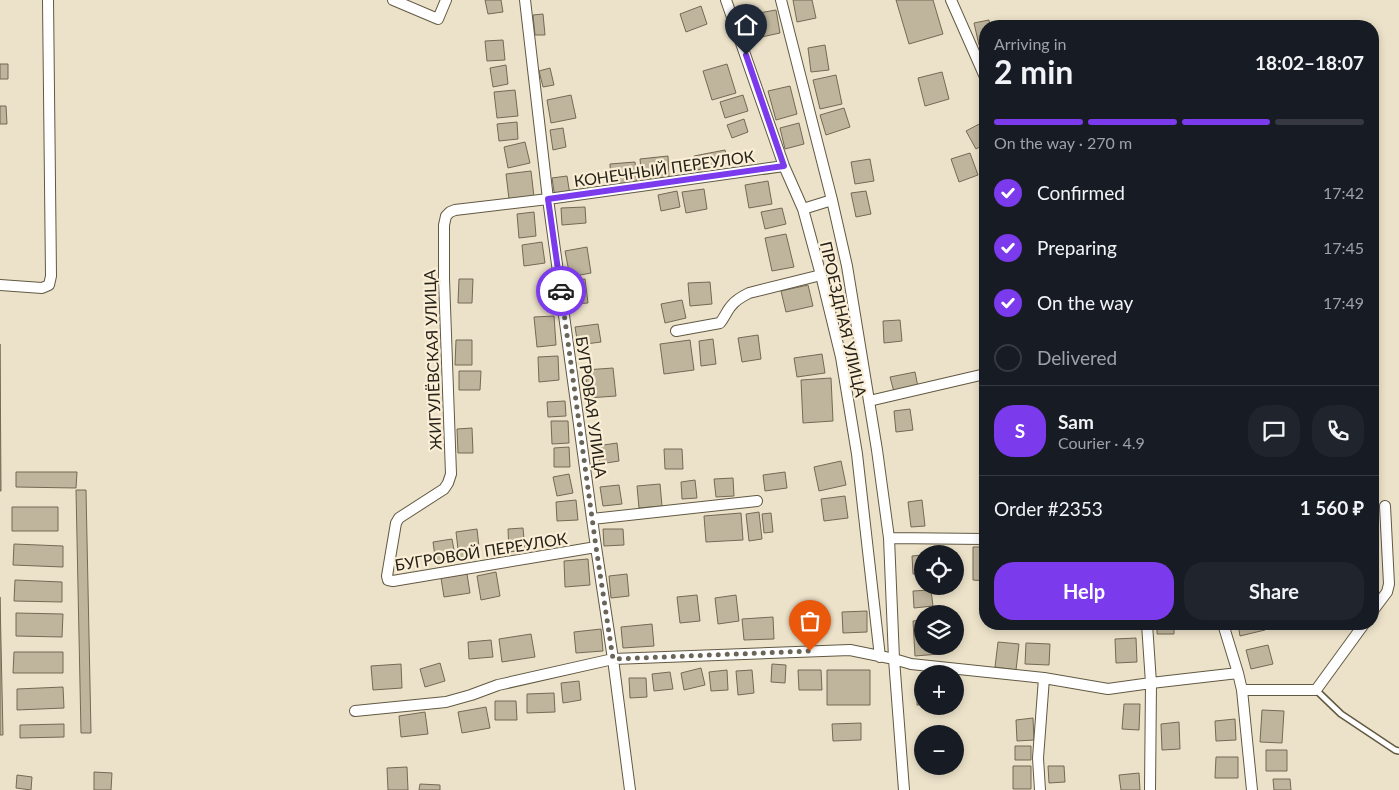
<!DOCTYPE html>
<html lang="en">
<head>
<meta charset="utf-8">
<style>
  body { margin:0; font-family:Lato,sans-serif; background:#20242c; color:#f1f3f6; height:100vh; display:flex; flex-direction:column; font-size:19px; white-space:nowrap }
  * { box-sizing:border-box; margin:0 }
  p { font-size:16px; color:#9ea1a6 }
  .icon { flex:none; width:28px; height:28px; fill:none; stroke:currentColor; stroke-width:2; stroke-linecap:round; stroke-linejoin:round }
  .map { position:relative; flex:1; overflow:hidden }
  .panel { position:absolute; left:979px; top:20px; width:400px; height:610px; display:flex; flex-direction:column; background:#171b24; border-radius:20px; box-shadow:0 2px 8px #0003 }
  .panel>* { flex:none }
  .buttons { position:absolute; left:914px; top:545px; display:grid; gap:10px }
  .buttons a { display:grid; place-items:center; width:50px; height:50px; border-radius:50%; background:#171b24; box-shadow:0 2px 8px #0003; font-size:25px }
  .pin { position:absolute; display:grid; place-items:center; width:42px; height:42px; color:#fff; margin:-51px -21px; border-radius:50% 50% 50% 0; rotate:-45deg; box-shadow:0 0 5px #0007 }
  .pin .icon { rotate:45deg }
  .courier { position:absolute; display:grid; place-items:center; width:50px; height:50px; margin:-25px; border:4px solid #7c3aed; border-radius:50%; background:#fff; color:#222; box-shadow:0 1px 6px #0007 }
  .head em { font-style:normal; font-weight:700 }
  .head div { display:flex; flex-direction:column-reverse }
  .head { display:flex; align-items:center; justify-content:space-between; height:85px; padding:0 15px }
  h1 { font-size:32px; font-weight:700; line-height:38px }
  .bar { display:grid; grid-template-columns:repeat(4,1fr); gap:8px 5px; align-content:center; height:60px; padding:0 15px }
  .bar i { height:6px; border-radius:4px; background:#363941 }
  .bar .on { background:#7c3aed }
  .bar p { grid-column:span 4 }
  .line { display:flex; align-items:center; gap:12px; padding:0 15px; border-top:1px solid #363941 }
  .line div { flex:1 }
  .round { display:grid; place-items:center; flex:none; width:52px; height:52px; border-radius:20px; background:#20242c }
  ol { padding:0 15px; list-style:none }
  li { display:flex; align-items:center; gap:15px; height:55px }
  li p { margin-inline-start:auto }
  li .icon { padding:5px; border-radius:50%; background:#7c3aed; color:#fff; stroke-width:4 }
  li:last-child { color:#9ea1a6 }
  li i { width:28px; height:28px; border:2px solid #363941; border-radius:50% }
  .button { display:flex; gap:10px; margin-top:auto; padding:10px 15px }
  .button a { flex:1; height:58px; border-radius:20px; background:#7c3aed; color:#fff; font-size:20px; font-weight:700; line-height:58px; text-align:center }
  .button a+a { background:#20242c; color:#f1f3f6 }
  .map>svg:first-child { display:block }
  .building { fill:#bfb59d; stroke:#746a54 }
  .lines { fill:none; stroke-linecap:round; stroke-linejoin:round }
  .service-casing { stroke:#625943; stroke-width:8 }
  .minor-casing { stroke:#625943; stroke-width:12 }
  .service { stroke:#fff; stroke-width:5 }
  .minor { stroke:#fff; stroke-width:10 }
  .done { stroke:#6b6557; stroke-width:5; stroke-dasharray:0 9 }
  .route { stroke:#7c3aed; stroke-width:6 }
  .labels { text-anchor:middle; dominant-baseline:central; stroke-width:4.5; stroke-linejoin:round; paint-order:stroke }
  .street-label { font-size:16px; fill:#262219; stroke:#faefd6 }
</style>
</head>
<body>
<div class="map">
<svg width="1399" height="790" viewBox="0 0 1399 790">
  <rect width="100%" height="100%" fill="#ece2c9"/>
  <!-- building -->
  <path class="building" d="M485,0H501L503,12L488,14Z
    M793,0H812L816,18L797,22Z
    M896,0H933L943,34L909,44Z
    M701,6L707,24L686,32L680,14Z
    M776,10L780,33L757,38L753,14Z
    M543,14L545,35H535L533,15Z
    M989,20L990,26H985V43L979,45L974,23Z
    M503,40L505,60L487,61L485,41Z
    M825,45L829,70L811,72L808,48Z
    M0,64H8V79H0Z
    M727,64L736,93L712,100L703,71Z
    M506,65L508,84L493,87L490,68Z
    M550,68L554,85L543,87L539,71Z
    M942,72L949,99L925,106L918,78Z
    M836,75L842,104L820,109L813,80Z
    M790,86L797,114L776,120L768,91Z
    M515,90L518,116L497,118L494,92Z
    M571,95L576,118L551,123L547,100Z
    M743,95L748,111L725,118L720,102Z
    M0,106H6L7,124H0Z
    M844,108L850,127L826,135L820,115Z
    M744,119L748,132L732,138L727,125Z
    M517,122L518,139L499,141L497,124Z
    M983,122L985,126V144L976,149L966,131Z
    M799,123L804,144L785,149L780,128Z
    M563,128L566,147L553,150L550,130Z
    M525,142L530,163L508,168L504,147Z
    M725,150L728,163L697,170L694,156Z
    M970,153L978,175L959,182L951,159Z
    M668,156L669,178L642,181L640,159Z
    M870,159L874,181L855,184L851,162Z
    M635,162L637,184L611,187L610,164Z
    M531,171L534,197L509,199L506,174Z
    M567,176L570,195L555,198L552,178Z
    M768,181L772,204L749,208L745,185Z
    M704,189L707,209L686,213L682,192Z
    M677,191L680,207L661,211L658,195Z
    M866,191L871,214L856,217L851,193Z
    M585,207L586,223L562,225L561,208Z
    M782,208L786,224L765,229L761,212Z
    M534,212L536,236L519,238L517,214Z
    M786,234L794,267L772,271L765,238Z
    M542,242L545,263L524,266L522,245Z
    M587,247L591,273L570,277L565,251Z
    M459,279H473L472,303H458Z
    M585,279L588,303L572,304L570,280Z
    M710,282L712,304L690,306L688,283Z
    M808,285L813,306L786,312L781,291Z
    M682,300L686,318L665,323L661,304Z
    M554,316L556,345L537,347L534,317Z
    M900,320L902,341L884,343L883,321Z
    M598,324L601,342L578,345L575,327Z
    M758,335L761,359L742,362L738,338Z
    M713,339L716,364L701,366L699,341Z
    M456,340H472V365H455Z
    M690,340L694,370L664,374L660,344Z
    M0,344L1,491H0Z
    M822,354L825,373L797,377L794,358Z
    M558,356L559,380L539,382L538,357Z
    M613,368L616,396L588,398L585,370Z
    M459,371H481L480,390H459Z
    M915,372L918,387L894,392L890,377Z
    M831,378L833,421L803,423L801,380Z
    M565,401L566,416L548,417L547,402Z
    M910,409L913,430L896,432L894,411Z
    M551,421H568L569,443L552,444Z
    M472,428L473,453H458L457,429Z
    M617,443L619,461L600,464L597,446Z
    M569,447L570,467H554V448Z
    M664,449H682L683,469H665Z
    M841,461L846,485L819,491L814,467Z
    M16,472H77L76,488L16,487Z
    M785,472L787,488L765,491L763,475Z
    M569,474L573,493L557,496L553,477Z
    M733,478L734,496L716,497L714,479Z
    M695,480L697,498L682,499L681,482Z
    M660,484L662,506L639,508L637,486Z
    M619,485L622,504L603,506L600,487Z
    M76,490H86L91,733H81Z
    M845,496L848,518L824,521L821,499Z
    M576,500L578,520L557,521L556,502Z
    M922,500L925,526L911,527L908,502Z
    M12,507H58V531H12Z
    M759,512L762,539L749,541L746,514Z
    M741,513L743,540L706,542L704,516Z
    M771,513L773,532L764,533L762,514Z
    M523,528L525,550L509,552L508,529Z
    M477,529L480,556L459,558L456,532Z
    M603,529H623L624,545L604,546Z
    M452,539L456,561L436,564L433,542Z
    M14,544L63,546V567L13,565Z
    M973,547H985V581L973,580Z
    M922,555V573L913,574L912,556Z
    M588,559L590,585L565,587L564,561Z
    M496,572L500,596L481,600L477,576Z
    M467,574L470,593L444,597L441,578Z
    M627,574L629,596L611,598L609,576Z
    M15,580L62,582V602L14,601Z
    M931,590L933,606L914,608L913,591Z
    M697,595L700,621L680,623L677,597Z
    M736,595L739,621L718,624L715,598Z
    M0,597L3,735H0Z
    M867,611V632L843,633L842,612Z
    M16,613L63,614L62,637L16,636Z
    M813,613L814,630L799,632L797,614Z
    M773,617L774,639L744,640L742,619Z
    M922,620V646H938L939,654L915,656L913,621Z
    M652,624L654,646L623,648L621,627Z
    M1157,624H1174V634H1157Z
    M1238,624H1263L1265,630L1240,636Z
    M601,629L603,651L576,653L574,632Z
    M531,634L535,657L502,662L499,639Z
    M1136,638L1137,662L1116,663L1115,639Z
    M491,640L493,657L469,659L468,642Z
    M998,642L1019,644L1016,670L995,667Z
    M1026,643L1050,644L1049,665L1025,664Z
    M1268,645L1273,664L1251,669L1246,650Z
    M14,652H63V673H13Z
    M440,663L445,681L425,687L420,669Z
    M401,664L402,688L373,690L371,666Z
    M772,664L786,665L785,683L771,682Z
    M701,668L705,685L684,690L681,673Z
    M727,670L728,690L711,691L709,672Z
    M752,670L754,693L738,695L736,671Z
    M798,670H821L822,690H799Z
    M827,670H870V705H827Z
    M670,672L673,689L654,691L652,674Z
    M629,678H646L647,697L630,698Z
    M579,681L581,700L563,703L561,683Z
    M917,684H922V705H917Z
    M63,687L64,708L17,710V689Z
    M554,693L555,712L527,713V694Z
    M495,701H516L517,720H495Z
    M1124,704H1140L1139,730L1122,729Z
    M486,707L490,728L462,733L458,712Z
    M1262,710L1284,711L1282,743L1260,742Z
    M425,712L428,734L401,737L399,716Z
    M1033,718L1034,740L1017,741L1016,720Z
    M1235,719L1236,740L1216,741L1215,721Z
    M1179,722L1180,749L1162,750L1161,724Z
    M861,723V740L833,741L832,724Z
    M64,724V737L20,738V725Z
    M1015,746H1031V760H1015Z
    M1266,750H1287V771H1266Z
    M1216,757H1238V778H1215Z
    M1013,766H1031V789H1013Z
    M1048,766H1064L1065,782L1049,783Z
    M407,767L408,790H388L387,768Z
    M94,772L112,773L111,790H94Z
    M1139,773L1140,790H1121L1119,775Z
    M17,775L32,777L31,790L16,788Z
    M1273,779H1290L1291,790H1274Z
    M420,784L440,785V790H419Z"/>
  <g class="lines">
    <!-- service casing -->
    <g class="service-casing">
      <path id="service" d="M1316,690L1341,714L1395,750L1399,751"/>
    </g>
    <!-- minor casing -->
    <g class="minor-casing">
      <path id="minor" d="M393,0L438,19L446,0
        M525,0L548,199L592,519
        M726,0L784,166L803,209L821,275L841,357L857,454L880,657
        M781,0L832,200L847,266L877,450L889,538L894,659L904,790
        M951,0L985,77
        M803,209L832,200
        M0,285L42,288L49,285L51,276L48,0
        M676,331L720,323C725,317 727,310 732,305C736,300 743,296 749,293L821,275
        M869,401L985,374
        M757,501L592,519L596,547L393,581L388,580L387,576L396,523L399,518L444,489L448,483L451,474L444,279V225L446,216L450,212L455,210L548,199L784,166
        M889,538L985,539
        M596,547L613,659L630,790
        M1372,612L1387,592L1389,584L1385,506
        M1147,624L1151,683L1150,790
        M1223,624L1238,673L1242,690L1252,790
        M1242,690H1316L1364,624
        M355,711L446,702L471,695L498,685L613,659L850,650L894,659L911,664L1044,678L1108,689L1151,683L1238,673
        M1040,790L1038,758L1044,678"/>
    </g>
    <!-- service -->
    <use href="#service" class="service"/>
    <!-- minor -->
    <use href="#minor" class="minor"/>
  </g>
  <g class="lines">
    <!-- done -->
    <path class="done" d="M561,291L596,547L613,659L810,651"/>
    <!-- route -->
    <path class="route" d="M561,291L548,199L784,166L746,55"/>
  </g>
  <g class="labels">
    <!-- street labels -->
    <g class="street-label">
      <text transform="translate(664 168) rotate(-8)">КОНЕЧНЫЙ ПЕРЕУЛОК</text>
      <text transform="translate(844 319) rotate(77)">ПРОЕЗДНАЯ УЛИЦА</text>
      <text transform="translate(432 360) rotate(-92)">ЖИГУЛЁВСКАЯ УЛИЦА</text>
      <text transform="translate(592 407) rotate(82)">БУГРОВАЯ УЛИЦА</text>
      <text transform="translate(481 551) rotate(-9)">БУГРОВОЙ ПЕРЕУЛОК</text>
    </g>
  </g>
</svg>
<div class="buttons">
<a><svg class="icon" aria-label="locate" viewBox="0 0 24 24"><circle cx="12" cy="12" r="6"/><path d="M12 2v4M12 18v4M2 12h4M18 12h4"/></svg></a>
<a><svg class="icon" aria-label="layers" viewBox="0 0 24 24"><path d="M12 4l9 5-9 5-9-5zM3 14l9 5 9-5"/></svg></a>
<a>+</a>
<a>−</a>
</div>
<div class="pin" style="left:810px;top:651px;background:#ea580c"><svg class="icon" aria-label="bag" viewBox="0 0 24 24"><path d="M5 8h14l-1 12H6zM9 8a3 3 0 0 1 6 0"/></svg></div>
<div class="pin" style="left:746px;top:55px;background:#1f2937"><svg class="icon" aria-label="home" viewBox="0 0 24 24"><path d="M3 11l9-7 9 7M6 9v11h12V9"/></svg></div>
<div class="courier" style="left:561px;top:291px"><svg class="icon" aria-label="car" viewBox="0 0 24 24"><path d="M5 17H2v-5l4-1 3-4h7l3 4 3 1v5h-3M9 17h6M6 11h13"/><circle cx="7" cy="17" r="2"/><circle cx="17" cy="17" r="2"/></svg></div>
<section class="panel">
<div class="head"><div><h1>2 min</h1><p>Arriving in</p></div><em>18:02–18:07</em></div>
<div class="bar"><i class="on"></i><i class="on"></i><i class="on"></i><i></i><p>On the way · 270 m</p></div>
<ol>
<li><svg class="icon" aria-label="check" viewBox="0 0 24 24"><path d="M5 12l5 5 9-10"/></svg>Confirmed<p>17:42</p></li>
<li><svg class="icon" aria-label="check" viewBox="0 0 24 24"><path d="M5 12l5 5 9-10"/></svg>Preparing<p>17:45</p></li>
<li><svg class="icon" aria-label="check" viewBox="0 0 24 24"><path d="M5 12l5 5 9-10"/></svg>On the way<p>17:49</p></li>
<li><i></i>Delivered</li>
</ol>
<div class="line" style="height:90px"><b class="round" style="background:#7c3aed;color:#fff">S</b><div><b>Sam</b><p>Courier · 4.9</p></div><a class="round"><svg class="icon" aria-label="chat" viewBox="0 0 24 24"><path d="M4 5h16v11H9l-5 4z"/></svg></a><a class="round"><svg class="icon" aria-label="phone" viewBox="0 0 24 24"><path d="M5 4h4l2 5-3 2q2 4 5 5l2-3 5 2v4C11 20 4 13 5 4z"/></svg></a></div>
<div class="line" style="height:65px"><div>Order #2353</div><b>1 560 ₽</b></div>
<div class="button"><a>Help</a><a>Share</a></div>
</section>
</div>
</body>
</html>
